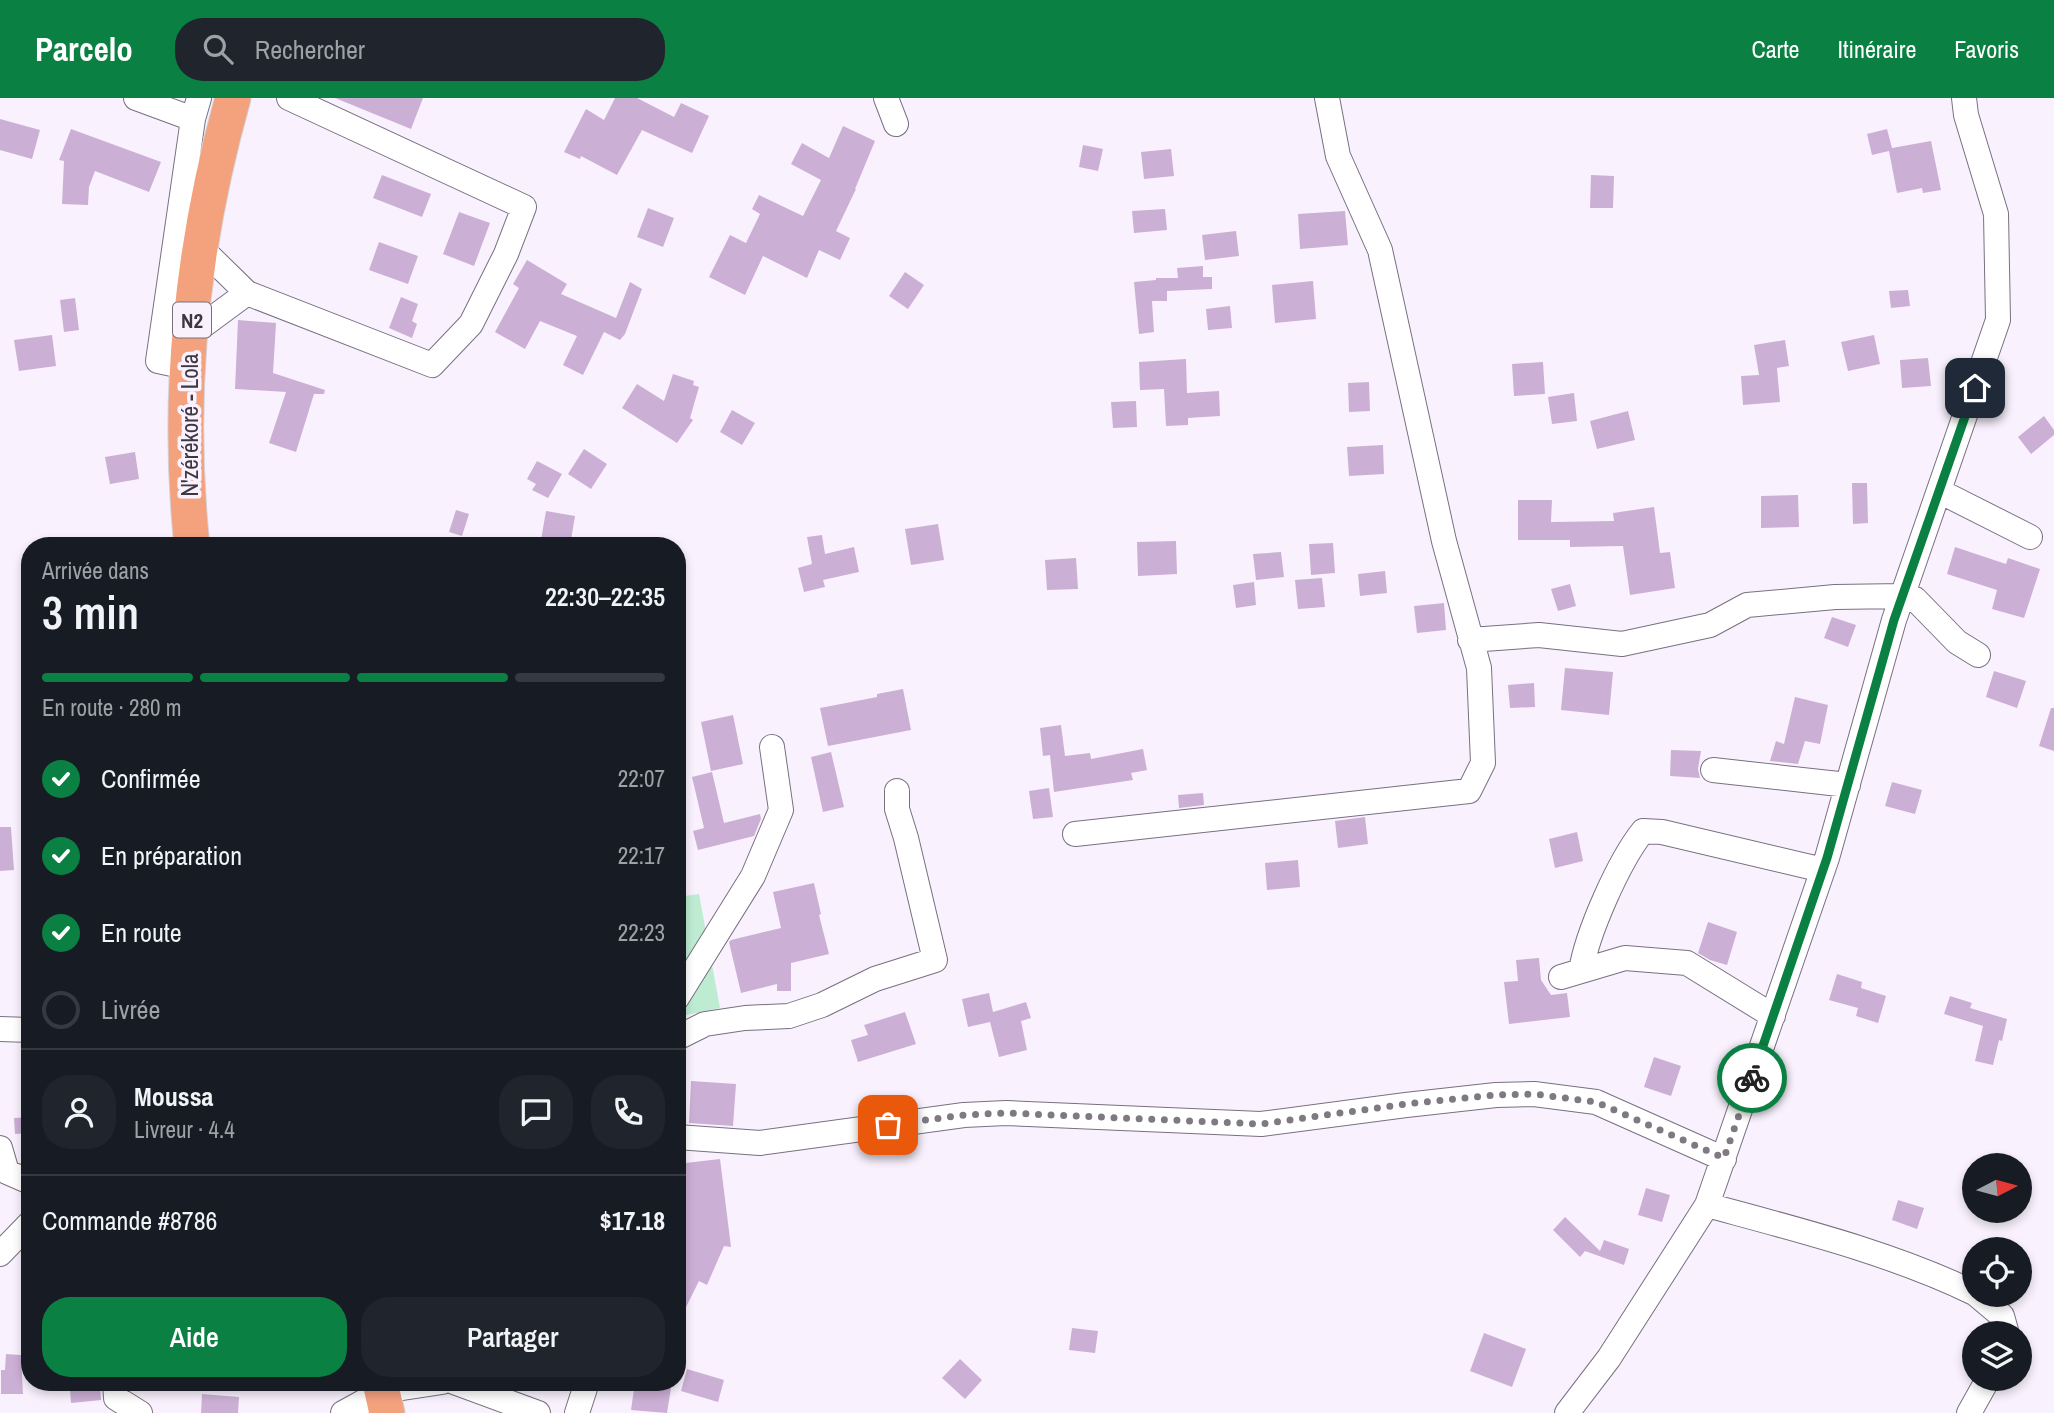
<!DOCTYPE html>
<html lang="fr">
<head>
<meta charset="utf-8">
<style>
  body { margin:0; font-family:"Archivo Narrow",sans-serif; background:#20242c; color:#f1f3f6; height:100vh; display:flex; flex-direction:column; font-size:26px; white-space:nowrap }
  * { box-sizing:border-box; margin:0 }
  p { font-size:23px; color:#9ea1a6 }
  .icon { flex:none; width:38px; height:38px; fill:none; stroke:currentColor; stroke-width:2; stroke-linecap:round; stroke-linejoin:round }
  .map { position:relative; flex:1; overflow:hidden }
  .drawer { position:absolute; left:21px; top:439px; width:665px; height:854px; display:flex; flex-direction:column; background:#171b24; border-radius:28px; box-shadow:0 4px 10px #0003 }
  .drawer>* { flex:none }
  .needle { width:46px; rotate:84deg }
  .fabs { position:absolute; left:1962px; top:1055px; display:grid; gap:14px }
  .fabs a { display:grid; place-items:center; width:70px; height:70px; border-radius:50%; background:#171b24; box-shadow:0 4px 10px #0003; font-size:35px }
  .pin { position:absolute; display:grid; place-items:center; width:60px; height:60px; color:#fff; margin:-30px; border-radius:14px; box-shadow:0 4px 10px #0006 }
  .courier { position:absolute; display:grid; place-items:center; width:70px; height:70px; margin:-35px; border:5px solid #0b8043; border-radius:50%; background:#fff; color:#222; box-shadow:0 2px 9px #0007 }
  .headline em { font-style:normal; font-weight:600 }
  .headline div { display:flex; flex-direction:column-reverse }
  .headline { display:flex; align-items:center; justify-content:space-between; height:119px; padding:0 21px }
  h1 { font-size:46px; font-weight:600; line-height:52px }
  .bar { display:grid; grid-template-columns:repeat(4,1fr); gap:10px 7px; align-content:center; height:84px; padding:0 21px }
  .bar i { height:9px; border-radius:5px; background:#363941 }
  .bar .selected { background:#0b8043 }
  .bar p { grid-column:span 4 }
  .line { display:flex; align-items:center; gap:18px; padding:0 21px; border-top:2px solid #363941 }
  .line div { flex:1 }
  .round { display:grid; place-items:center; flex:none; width:74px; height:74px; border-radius:28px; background:#20242c }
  ol { padding:0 21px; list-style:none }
  li { display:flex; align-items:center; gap:21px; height:77px }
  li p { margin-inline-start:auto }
  li .icon { padding:7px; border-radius:50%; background:#0b8043; color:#fff; stroke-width:4 }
  li:last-child { color:#9ea1a6 }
  li i { width:38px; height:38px; border:4px solid #363941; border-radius:50% }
  .primary-button { display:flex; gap:14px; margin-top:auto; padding:14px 21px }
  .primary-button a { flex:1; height:80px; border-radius:28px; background:#0b8043; color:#fff; font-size:28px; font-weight:600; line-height:80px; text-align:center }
  .primary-button a+a { background:#20242c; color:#f1f3f6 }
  header { display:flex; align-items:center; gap:42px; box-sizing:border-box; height:98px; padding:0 35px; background:#0b8043; color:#fff }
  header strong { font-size:33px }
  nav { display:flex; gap:38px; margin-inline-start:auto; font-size:24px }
  .search { width:490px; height:63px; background:#20242c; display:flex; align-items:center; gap:18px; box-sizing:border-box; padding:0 24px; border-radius:28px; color:#9ea1a6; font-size:26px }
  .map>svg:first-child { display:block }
  .green { fill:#beecd3 }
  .building { fill:#ccafd5 }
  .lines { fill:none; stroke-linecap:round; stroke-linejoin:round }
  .minor-casing { stroke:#796f80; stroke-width:26 }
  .highway-casing { stroke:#d4d3d5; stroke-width:37 }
  .minor { stroke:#fff; stroke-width:24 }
  .highway { stroke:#f4a17e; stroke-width:35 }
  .done { stroke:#7f7982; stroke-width:7; stroke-dasharray:0 12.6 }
  .route { stroke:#0b8043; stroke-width:9 }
  .labels { text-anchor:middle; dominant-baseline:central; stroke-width:7; stroke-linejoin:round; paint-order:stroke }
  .shield { fill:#f9f2fe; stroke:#757079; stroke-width:2 }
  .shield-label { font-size:21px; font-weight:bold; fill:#3d3840 }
  .street-label { font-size:23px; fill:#3d3840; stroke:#f9f2fe }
</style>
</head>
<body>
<header>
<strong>Parcelo</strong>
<div class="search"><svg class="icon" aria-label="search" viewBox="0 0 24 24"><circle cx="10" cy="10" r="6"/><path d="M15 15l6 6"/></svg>Rechercher</div>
<nav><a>Carte</a><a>Itinéraire</a><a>Favoris</a></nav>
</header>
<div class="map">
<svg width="2054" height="1315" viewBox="0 0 2054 1315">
  <rect width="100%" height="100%" fill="#f9f2fe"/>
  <!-- green -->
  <path class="green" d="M699,796L720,910L677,919V799Z"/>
  <!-- building -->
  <path class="building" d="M335,0H423L411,31Z
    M615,0H637L674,19L681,5L709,18L692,55L642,32L617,77L581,58L580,61L564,54L586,11L604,22Z
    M0,21L40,32L32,61L0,52Z
    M843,28L875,43L855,91H856L836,133L850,140L840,162L819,152L807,180L763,158L745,197L709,179L730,137L746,145L760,116L752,111L759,97L803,118L821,82L791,66L802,45L829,60Z
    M71,31L161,64L149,94L95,73L89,89L88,107L62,106L64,63L59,62Z
    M1887,31L1892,50L1931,43L1941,92L1923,95L1922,90L1897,95L1889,53L1872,57L1867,36Z
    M1083,47L1103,51L1098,73L1079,69Z
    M1171,51L1174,78L1144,81L1141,54Z
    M382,77L431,96L422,119L373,100Z
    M1591,77L1614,78L1613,110H1590Z
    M648,110L674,120L663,149L637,139Z
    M1165,111L1167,132L1134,135L1132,113Z
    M1345,113L1348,147L1300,151L1298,116Z
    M459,114L490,125L474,168L443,156Z
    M1236,133L1239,158L1205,162L1202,137Z
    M379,144L418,158L408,186L369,172Z
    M527,162L567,186L561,196L616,220L630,184L642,191L625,236L620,242L604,234L583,277L563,267L577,238L540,223L525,251L495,234L519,190L513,186Z
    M1203,168V179H1212V191L1167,193V203H1152L1154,234L1139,236L1134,184L1156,182V180H1178L1177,170Z
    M905,174L924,187L908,211L889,198Z
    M1313,183L1316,221L1275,225L1272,187Z
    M1908,192L1910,208L1891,210L1889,193Z
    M401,199L418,206L412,223L417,226L412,240L389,230Z
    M75,200L79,232L64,234L60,202Z
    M1230,208L1232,230L1208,232L1206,211Z
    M238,222L276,225L273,275L325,292L324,296H314L296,354L269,345L286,294L235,291Z
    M52,237L56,268L19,273L14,242Z
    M1874,237L1880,266L1848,273L1841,244Z
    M1785,242L1789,268L1777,270L1780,304L1743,307L1741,278L1759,277L1754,247Z
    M1928,260L1931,288L1902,290L1900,262Z
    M1186,261L1187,295L1219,293L1220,318L1188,320V327L1166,328L1164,291L1140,292L1139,264Z
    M1543,264L1545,296L1514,298L1512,266Z
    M673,276L694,283L693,287L699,289L690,320L693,322L677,345L622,310L637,286L664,303Z
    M1369,284L1370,313L1349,314L1348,285Z
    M1574,295L1577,323L1552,326L1548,299Z
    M1136,303L1137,329L1113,330L1111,304Z
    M732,312L755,325L742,347L720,334Z
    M1628,313L1635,342L1597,351L1590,323Z
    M2044,318L2054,332V337L2031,356L2018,339Z
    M1383,347L1384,376L1349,378L1347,349Z
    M584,351L607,366L591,391L568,376Z
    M135,354L139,381L110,386L105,359Z
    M537,363L562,376L548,400L532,392L536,386L527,381Z
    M1852,385H1867L1868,425L1853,426Z
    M1798,397L1799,429L1761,430V398Z
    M1518,402H1552L1551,424L1614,423L1613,415L1654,409L1660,455L1670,454L1675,490L1630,497L1623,448L1570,449V442H1518Z
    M456,412L469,416L462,438L449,434Z
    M546,413L575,418L570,448L541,442Z
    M938,426L944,462L911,467L905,431Z
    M822,437L825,456L854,449L859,474L823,482L825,489L804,494L798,470L812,466L807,439Z
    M1176,443L1177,476L1138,478L1137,444Z
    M1333,445L1335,475L1311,477L1309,446Z
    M1955,449L2006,466L2008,460L2040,471L2024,520L1992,511L1997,492L1947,476Z
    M1281,454L1284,479L1256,482L1253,456Z
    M1076,460L1078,491L1047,492L1045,462Z
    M1385,473L1387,495L1360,498L1358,476Z
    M1322,480L1325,509L1298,511L1295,482Z
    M1254,484L1256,507L1236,510L1233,487Z
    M1570,486L1576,508L1558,513L1551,491Z
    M1444,505L1446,532L1417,535L1414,508Z
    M1832,519L1856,527L1848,549L1824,540Z
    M1565,570L1613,574L1609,617L1561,612Z
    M1994,573L2026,583L2017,610L1986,599Z
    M1534,585L1535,609L1510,610L1508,587Z
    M903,591L911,632L828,648L820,610L877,599V596Z
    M1795,599L1828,607L1820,646L1805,643L1798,666L1770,663L1776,643L1784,646Z
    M2051,610H2054V653L2039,648Z
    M733,617L743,666L711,673L701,624Z
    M1061,627L1065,658L1090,655L1091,661L1143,651L1147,672L1131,675L1133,682L1054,694L1050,657L1043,658L1040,630Z
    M1671,652L1701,653L1698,671L1700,680L1670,678Z
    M831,654L844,709L823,714L811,659Z
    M712,674L724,725L760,716L761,721L754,738L698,752L693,733L704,730L692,679Z
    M1892,684L1922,692L1915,716L1885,708Z
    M1049,690L1053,719L1033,721L1029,693Z
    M1203,695L1204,707L1179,710L1178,697Z
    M1365,719L1368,746L1338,750L1335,723Z
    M0,729H11L14,772L0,773Z
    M1577,734L1583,763L1555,770L1549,741Z
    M1298,762L1300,789L1267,792L1265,765Z
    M814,785L821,816L819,817L829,856L791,865V893H777V886L741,895L729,844L731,842L781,830L773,794Z
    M1708,824L1737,834L1727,867L1710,862L1698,855Z
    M1539,860L1541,882L1551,897L1567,895L1570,919L1509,926L1504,884L1518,883L1516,862Z
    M1837,876L1862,884L1861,890L1886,898L1878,925L1856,918L1858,910L1829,902Z
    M989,895L993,914L1026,904L1031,920L1021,923L1027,952L999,959L990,924L968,929L962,901Z
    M1950,898L1972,905L1970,910L2007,921L2002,943L1999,942L1993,967L1975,963L1983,928L1944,916Z
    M905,914L916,946L858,964L851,942L868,937L864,927Z
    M1654,959L1681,968L1671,998L1644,989Z
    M691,983L736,986L733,1028L689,1025Z
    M30,1019V1035L15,1036L14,1020Z
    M720,1061L731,1149L724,1148L707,1187L699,1183L677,1227V1139L684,1123L677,1066Z
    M1646,1090L1670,1097L1662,1124L1638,1117Z
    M1898,1102L1924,1110L1917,1131L1892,1122Z
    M1565,1119L1600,1153L1604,1142L1629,1151L1624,1167L1585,1153L1580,1159L1553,1132Z
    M1072,1230L1098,1233L1095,1255L1069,1252Z
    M1484,1235L1526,1251L1512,1289L1470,1273Z
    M6,1256L21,1257L23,1296H1V1272H5Z
    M960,1261L982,1282L965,1301L942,1280Z
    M687,1271L724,1282L718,1304L681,1293Z
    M635,1284L671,1290L667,1315L631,1312Z
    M100,1288L101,1302L71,1305L70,1291Z
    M202,1296L239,1299L238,1315H201Z"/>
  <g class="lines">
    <!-- minor casing -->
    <g class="minor-casing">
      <path id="minor" d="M136,0L193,21
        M886,0L896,26
        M200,149L247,195L432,267L471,226L506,156L524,109L289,0
        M190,237L247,195
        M186,269L158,263L193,21L199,0
        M1939,393L2030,439
        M1470,542L1539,537L1622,546L1710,527L1747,507L1835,499L1902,498L1915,501L1957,544L1978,557
        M1713,672L1848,687
        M1075,736L1469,693L1483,665L1479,570L1444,443L1380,152L1338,58L1327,0
        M1581,873C1587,835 1619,763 1643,733L1662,734L1823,772
        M1561,879L1625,860L1687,865L1773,918
        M677,900L753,778L781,712L772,649
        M0,931L30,932
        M677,940L705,926L745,920L789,918L822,907L875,881L935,862L906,740L897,711V693
        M677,1039L760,1045L964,1017L1006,1015L1261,1026L1406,1007L1496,997L1534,996L1596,1004L1724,1061
        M0,1050L7,1074L30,1084
        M1707,1107C1795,1131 1892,1155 1974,1195
        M0,1156L30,1125
        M1977,1197L2002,1218L2007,1236
        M115,1284L116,1300L140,1315
        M454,1284L538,1315
        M343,1315L383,1293L442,1284
        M577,1315L587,1284
        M1567,1315L1609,1260L1707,1107L1827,760L1894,522L1998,222L1996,116L1966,17L1964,0
        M1969,1315L1988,1281"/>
    </g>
    <!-- highway casing -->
    <g class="highway-casing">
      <path id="highway" d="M192,448C176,298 192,145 233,0
        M380,1284L387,1315"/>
    </g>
    <!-- minor -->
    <use href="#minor" class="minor"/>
    <!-- highway -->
    <use href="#highway" class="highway"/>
  </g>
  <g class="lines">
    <!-- done -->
    <path class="done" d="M888,1027L964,1017L1006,1015L1261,1026L1406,1006L1496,997L1534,996L1596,1004L1724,1060L1752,980"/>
    <!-- route -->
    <path class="route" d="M1752,980L1827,760L1894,522L1975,290"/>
  </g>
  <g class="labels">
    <!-- shield labels -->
    <rect class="shield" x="173" y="204.5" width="38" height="35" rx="5"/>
    <g class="shield-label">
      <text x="192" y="222">N2</text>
    </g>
    <!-- street labels -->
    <g class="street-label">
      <text transform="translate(189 327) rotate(-90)">N'zérékoré - Lola</text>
    </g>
  </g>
</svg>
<div class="fabs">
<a><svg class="needle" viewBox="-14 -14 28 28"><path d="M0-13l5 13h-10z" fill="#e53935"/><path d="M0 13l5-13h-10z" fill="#9ea1a6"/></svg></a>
<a><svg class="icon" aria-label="locate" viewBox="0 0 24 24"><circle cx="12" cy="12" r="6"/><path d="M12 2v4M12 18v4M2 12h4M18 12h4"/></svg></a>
<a><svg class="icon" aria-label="layers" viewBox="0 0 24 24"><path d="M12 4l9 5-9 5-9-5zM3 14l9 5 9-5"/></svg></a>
</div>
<div class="pin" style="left:888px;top:1027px;background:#ea580c"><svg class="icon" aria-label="bag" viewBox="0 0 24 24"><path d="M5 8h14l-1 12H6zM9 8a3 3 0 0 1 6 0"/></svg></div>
<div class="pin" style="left:1975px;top:290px;background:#1f2937"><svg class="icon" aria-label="home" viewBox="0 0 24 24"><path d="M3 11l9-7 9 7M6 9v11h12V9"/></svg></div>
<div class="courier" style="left:1752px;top:980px"><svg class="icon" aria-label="bike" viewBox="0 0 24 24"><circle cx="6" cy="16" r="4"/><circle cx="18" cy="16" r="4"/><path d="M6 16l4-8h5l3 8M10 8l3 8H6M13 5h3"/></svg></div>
<section class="drawer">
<div class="headline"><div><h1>3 min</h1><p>Arrivée dans</p></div><em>22:30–22:35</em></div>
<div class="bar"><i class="selected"></i><i class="selected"></i><i class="selected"></i><i></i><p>En route · 280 m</p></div>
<ol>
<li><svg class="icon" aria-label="check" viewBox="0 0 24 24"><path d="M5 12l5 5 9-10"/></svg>Confirmée<p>22:07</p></li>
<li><svg class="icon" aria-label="check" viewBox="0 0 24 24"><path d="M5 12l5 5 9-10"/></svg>En préparation<p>22:17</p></li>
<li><svg class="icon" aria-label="check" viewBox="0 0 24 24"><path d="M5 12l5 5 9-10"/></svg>En route<p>22:23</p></li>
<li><i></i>Livrée</li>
</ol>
<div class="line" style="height:126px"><a class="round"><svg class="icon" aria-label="person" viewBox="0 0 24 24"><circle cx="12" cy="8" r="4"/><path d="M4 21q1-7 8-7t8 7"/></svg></a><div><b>Moussa</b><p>Livreur · 4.4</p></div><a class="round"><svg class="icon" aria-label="chat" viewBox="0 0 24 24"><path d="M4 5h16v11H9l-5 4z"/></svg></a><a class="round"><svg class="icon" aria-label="phone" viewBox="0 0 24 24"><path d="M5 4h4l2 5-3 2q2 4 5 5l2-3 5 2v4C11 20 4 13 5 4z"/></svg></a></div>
<div class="line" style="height:91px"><div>Commande #8786</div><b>$17.18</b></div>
<div class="primary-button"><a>Aide</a><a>Partager</a></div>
</section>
</div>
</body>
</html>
